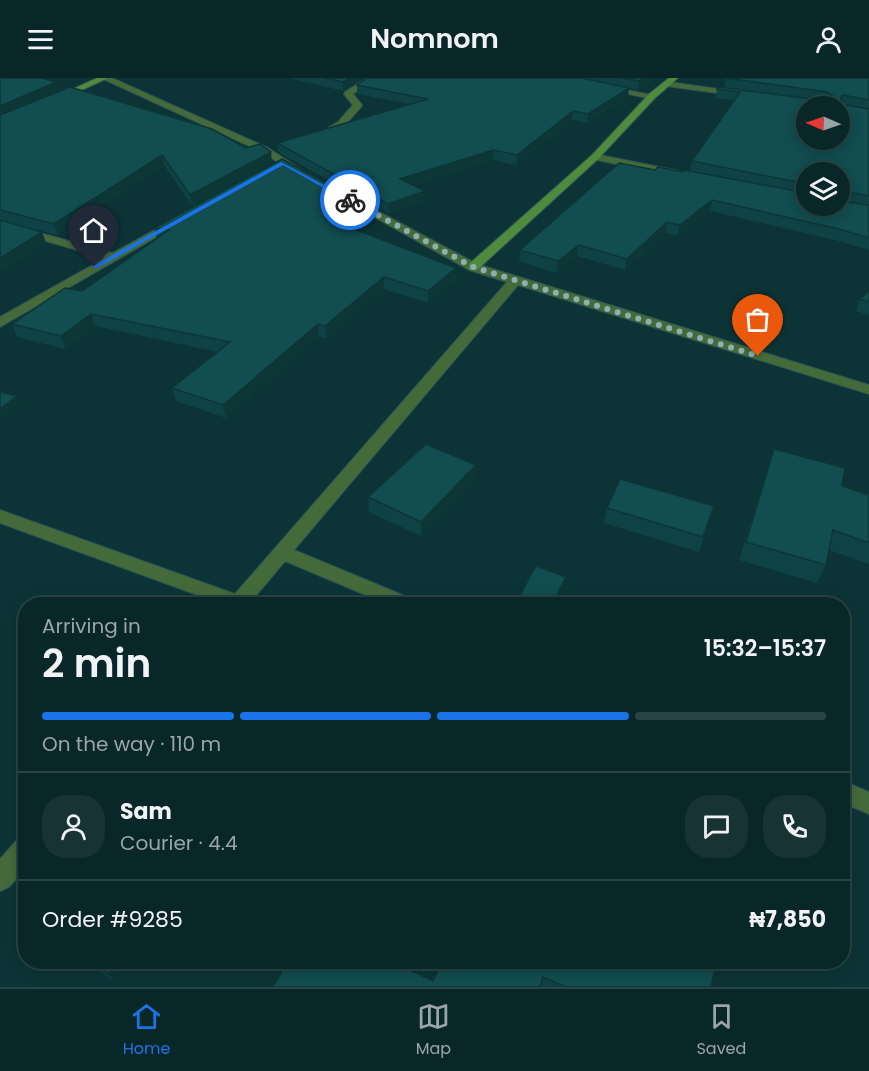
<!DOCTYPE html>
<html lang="en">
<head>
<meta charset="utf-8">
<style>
  body { margin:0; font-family:Poppins,sans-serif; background:#173334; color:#f1f3f6; height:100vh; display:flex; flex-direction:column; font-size:22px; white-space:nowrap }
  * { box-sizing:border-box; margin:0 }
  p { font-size:20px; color:#99a5a8 }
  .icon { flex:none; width:33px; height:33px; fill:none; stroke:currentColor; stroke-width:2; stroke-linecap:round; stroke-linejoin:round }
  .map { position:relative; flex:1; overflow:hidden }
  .sheet { position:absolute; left:18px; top:519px; width:832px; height:372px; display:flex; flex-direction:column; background:#092728; border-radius:24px; box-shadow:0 3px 15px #0003,0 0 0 2px #294445 }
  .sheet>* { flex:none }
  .needle { width:39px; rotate:272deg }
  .tools { position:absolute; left:796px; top:18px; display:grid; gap:12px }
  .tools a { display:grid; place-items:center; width:54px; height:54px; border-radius:50%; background:#092728; box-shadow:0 3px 15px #0003,0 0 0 2px #294445; font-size:30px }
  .pin { position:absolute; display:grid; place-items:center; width:51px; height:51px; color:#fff; margin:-62px -26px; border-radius:50% 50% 50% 0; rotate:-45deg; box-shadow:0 0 6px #0007 }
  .pin .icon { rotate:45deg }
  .courier { position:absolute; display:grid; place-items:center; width:60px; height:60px; margin:-30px; border:4px solid #1a73e8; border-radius:50%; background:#fff; color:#222; box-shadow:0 2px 8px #0007 }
  .overview em { font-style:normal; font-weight:600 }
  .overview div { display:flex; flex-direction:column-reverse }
  .overview { display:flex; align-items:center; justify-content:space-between; height:102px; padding:0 24px }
  h1 { font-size:39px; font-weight:600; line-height:45px }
  .bar { display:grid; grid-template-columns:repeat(4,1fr); gap:9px 6px; align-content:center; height:72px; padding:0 24px }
  .bar i { height:8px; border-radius:4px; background:#294445 }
  .bar .selected { background:#1a73e8 }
  .bar p { grid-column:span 4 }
  .line { display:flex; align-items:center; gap:15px; padding:0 24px; border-top:2px solid #294445 }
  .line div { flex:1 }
  .round { display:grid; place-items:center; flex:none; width:63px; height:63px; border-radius:24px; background:#173334 }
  header { display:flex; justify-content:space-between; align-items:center; height:78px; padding:0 24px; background:#092728; font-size:27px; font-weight:600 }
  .dock { display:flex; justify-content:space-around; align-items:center; height:84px; border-top:2px solid #294445; background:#092728; font-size:16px; color:#99a5a8 }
  .dock a { display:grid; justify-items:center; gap:3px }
  .dock .selected { color:#1a73e8 }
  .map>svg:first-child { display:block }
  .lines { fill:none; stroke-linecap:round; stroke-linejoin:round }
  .street-casing { stroke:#2b5254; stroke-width:2 }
  .secondary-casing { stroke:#2b5254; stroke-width:2 }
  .street { fill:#456a3a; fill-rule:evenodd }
  .secondary { fill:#508b3d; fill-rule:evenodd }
  .wall { fill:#0f4244; fill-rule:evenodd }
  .shaded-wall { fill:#0d3637 }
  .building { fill:#124d4f; stroke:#0d3637; stroke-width:1.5; fill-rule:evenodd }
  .route { fill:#1a73e8 }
  .done { stroke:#8bb0b1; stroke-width:6; stroke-dasharray:0 10.8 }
</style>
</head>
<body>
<header><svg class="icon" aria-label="menu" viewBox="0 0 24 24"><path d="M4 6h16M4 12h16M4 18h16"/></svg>Nomnom<svg class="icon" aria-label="person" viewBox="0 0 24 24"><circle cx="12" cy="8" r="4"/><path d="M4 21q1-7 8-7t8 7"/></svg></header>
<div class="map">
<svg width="869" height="909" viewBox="0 0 869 909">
  <rect width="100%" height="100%" fill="#0c3436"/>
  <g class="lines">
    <!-- street casing -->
    <g class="street-casing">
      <path id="street" d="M101,0H112L268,70L305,94L296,96L262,74Z
        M367,0H376L353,16L362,27L361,29C351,40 336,61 319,59V55L338,44L353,27L344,16L345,14Z
        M552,0H569L656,18L652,21Z
        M669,4L739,14L743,16L739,18L666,8L665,6Z
        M595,76L679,93L684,96L679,99L592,81V77Z
        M353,120L477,186L869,307V316L518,207L294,472L412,521L415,526H387L285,483L249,526H222L0,445V432L235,516L507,204L469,192L349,125V121Z
        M175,141L179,142V146L0,249V239L105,180L0,150V144L113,175Z
        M843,703L869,714V736L843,725Z
        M26,759V790L9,809L0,813V781L17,762Z"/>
    </g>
    <!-- secondary casing -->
    <g class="secondary-casing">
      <path id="secondary" d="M97,0H108L60,22L53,20Z
        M669,0H678L655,20L598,81L477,192H469V186L592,77L649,16Z"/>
    </g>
    <!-- street -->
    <use href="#street" class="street"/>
    <!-- secondary -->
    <use href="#secondary" class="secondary"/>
  </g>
  <!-- wall -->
  <path class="wall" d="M0,0L49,2L59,13L272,85L192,128L164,87L58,157L16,147L42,154L46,165L0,194Z
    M289,0H363L343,13Z
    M367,0H650L649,5L638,12L629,10L628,18L587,45L572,42L516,87L493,82L413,107L425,123L389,136L278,74L277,65L410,26L357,16V7Z
    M726,0H869V172L835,162L710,133L677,158L665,155L625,192L577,178L556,195L519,183L520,172L655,92L683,94L690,93L692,83L735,22L715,20L717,11L724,9ZM807,94L840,128H807Z
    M372,130L373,141L349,149L456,190V202L428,225L384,211L326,261L319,258L226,340L176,323L172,310L218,274L95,248L65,271L17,259L12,246L82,213L157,161L154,150Z
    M869,213V237L856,233L860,221Z
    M774,371L842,408L869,417V486L829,472L826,487L817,505L739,482Z
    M476,401L421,458L369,434L368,419Z
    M714,428L699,474L604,445L607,430Z
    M85,884H126L113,902Z
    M442,884L711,909H273L433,903Z"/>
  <!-- shaded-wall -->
  <path class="shaded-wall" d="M349,0H363L343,13V4Z
    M645,0H650L649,5L638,12L639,3Z
    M56,4L59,14L0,39V28Z
    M629,10L628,18L587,45L588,36Z
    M573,33L572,42L516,87L517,77Z
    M493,72V82L401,111L400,101Z
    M271,74L272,85L192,128L190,117Z
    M162,77L164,87L58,157L54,146Z
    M425,113V123L389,136L388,126Z
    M844,113L840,124V115Z
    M712,122L710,133L677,158L680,147Z
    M372,130L373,141L334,155L333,143Z
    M667,144L665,155L625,192L627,181Z
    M42,154L46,165L0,194V180Z
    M579,167L577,178L556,195L558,183Z
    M456,190V202L428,225V213Z
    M384,199V211L326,261L325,248Z
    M91,236L95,248L65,271L61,258Z
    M318,246L319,258L226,340L223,327Z
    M17,318L20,325L0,341V331Z
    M476,387V401L421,458V444Z
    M566,499L565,506L555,526H552Z
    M118,884H126L113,902L109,896Z"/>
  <!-- building -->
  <path class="building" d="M0,0H42L56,4L0,28Z
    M325,0H349L343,4Z
    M367,0H582L629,10L588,36L573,33L517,77L493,72L400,101L425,113L388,126L277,65L428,21L357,7Z
    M622,0H645L639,3Z
    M726,0H869V22L843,17L841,19V26L869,31V118L844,113L840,115V94H807V106L692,83L740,14L717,11L719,9L811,21H832V17L827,14ZM807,28H840V62H807Z
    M70,9L212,51L246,70L260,66L271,74L190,117L162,77L54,146L0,132V37Z
    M282,81L372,130L333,143L456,190L428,213L384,199L325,248L318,246L223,327L172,310L230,264L91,236L61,258L12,246L65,210L82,213L169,152L154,150Z
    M619,85L655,92L658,89L683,94L684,92L807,115V128H840V123L869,127V160L839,151L712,122L680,147L667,144L627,181L579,167L558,183L520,172Z
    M0,142L42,154L0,180Z
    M869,213V224L860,221Z
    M0,314L17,318L0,331Z
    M426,366L476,387L421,444L368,419Z
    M774,371L845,390L842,408L869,417V465L833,452L826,487L746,464Z
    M620,401L714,428L703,459L607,430Z
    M536,488L566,499L552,526H515Z
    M803,516L831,526H799Z
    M89,884H118L109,896Z
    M287,884H393L433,903L442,884H716L711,909H566L543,899L540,909H273Z"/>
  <!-- route -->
  <path class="route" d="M281,84L352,122L347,123L283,87L97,190L91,189Z"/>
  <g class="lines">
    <!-- done -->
    <path class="done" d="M350,122L473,189L758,278"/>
  </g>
</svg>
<div class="tools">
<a><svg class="needle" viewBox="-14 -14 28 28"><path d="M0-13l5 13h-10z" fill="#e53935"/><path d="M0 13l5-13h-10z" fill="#99a5a8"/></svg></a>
<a><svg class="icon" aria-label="layers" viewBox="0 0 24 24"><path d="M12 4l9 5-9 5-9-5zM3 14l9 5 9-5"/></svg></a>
</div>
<div class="pin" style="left:758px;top:278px;background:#ea580c"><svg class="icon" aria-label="bag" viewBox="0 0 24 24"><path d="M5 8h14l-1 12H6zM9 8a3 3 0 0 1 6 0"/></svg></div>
<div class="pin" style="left:94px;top:189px;background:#1f2937"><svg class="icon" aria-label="home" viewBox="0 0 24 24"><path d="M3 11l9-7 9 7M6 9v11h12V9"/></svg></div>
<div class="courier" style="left:350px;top:122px"><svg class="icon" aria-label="bike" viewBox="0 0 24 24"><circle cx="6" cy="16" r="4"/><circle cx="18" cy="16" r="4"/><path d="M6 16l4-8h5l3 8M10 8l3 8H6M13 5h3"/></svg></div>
<section class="sheet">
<div class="overview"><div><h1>2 min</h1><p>Arriving in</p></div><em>15:32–15:37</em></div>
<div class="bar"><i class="selected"></i><i class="selected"></i><i class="selected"></i><i></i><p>On the way · 110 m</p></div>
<div class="line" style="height:108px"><a class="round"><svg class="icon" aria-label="person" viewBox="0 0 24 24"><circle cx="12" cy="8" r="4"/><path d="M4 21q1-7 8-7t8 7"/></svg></a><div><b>Sam</b><p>Courier · 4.4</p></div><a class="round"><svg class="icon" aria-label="chat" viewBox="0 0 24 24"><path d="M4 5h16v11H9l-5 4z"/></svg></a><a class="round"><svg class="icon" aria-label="phone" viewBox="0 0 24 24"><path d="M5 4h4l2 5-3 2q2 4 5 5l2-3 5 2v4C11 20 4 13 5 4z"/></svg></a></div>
<div class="line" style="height:78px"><div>Order #9285</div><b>₦7,850</b></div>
</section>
</div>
<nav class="dock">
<a class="selected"><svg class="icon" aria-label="home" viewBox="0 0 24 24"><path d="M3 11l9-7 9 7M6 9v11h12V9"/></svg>Home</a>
<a><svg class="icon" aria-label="map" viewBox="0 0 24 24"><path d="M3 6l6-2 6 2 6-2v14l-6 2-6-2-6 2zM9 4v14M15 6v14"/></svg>Map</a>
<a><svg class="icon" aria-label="saved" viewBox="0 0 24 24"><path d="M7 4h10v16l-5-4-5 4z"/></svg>Saved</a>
</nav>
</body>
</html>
